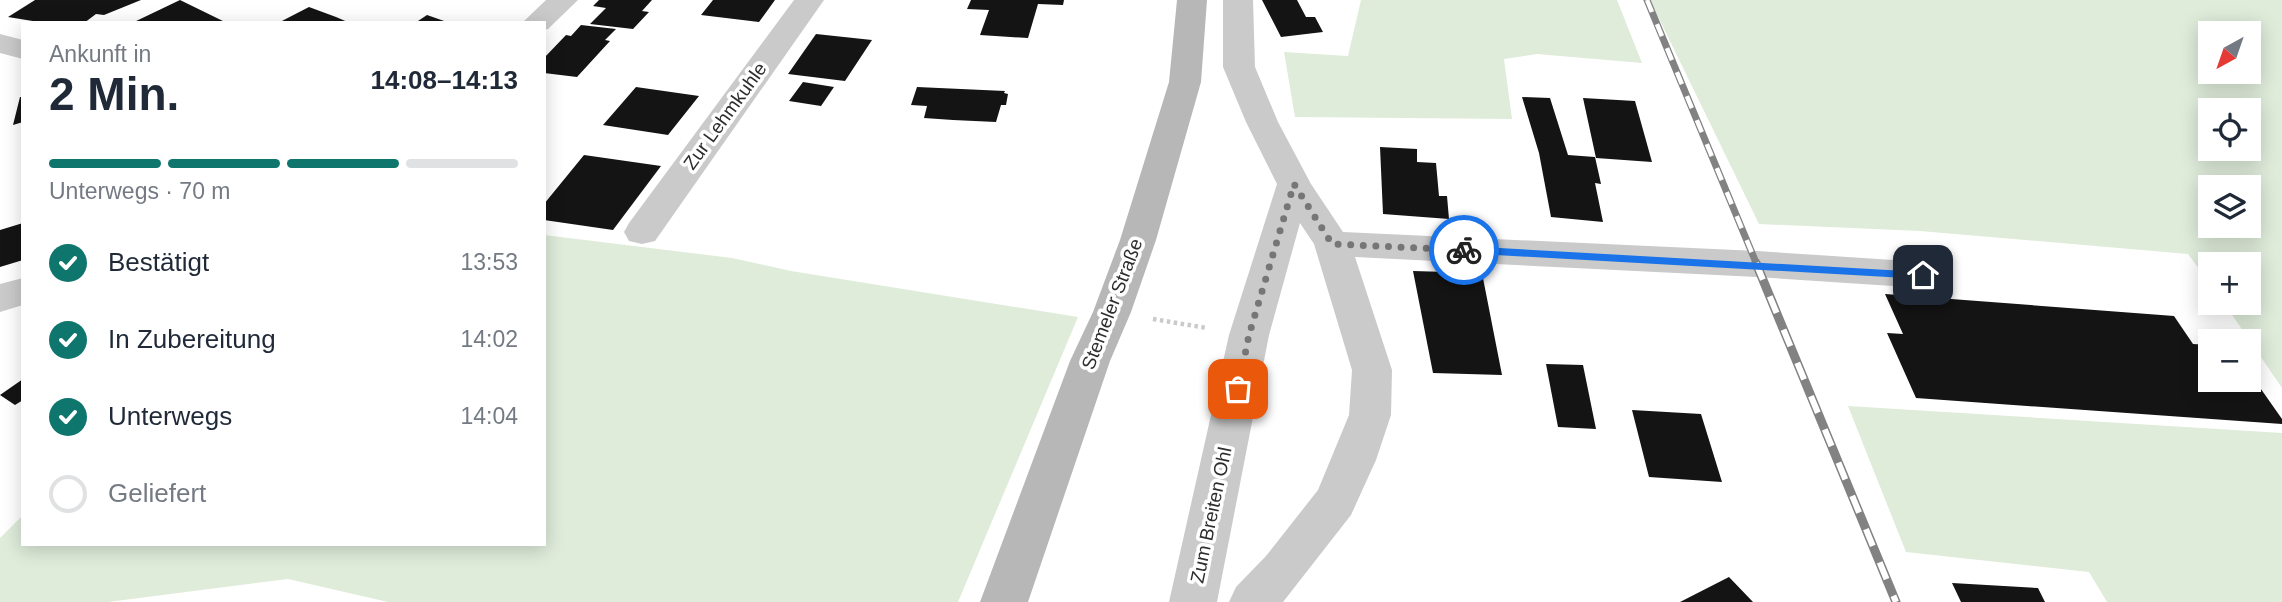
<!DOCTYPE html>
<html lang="de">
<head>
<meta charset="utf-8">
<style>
  body { margin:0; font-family:Helvetica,sans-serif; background:#f2f2f3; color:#1f2937; height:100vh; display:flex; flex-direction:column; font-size:26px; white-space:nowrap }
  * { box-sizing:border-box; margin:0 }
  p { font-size:23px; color:#747a83 }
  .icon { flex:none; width:38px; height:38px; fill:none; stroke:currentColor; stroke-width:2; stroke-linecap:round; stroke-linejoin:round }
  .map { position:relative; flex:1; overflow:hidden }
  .sheet { position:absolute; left:21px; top:21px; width:525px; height:525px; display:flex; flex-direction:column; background:#fff; border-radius:0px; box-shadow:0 4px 18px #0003 }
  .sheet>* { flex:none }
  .needle { width:46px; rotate:220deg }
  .buttons { position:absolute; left:2198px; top:21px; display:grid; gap:14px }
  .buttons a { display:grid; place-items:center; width:63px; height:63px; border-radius:0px; background:#fff; box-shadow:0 4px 18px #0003; font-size:35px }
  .pin { position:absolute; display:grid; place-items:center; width:60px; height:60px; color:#fff; margin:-30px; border-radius:14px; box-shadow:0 4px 10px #0006 }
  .courier { position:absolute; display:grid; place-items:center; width:70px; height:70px; margin:-35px; border:5px solid #1a73e8; border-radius:50%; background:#fff; color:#222; box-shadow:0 2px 9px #0007 }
  .summary em { font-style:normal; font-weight:700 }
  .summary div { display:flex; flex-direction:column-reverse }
  .summary { display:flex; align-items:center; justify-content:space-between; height:119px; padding:0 28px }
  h1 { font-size:46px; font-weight:700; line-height:52px }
  .bar { display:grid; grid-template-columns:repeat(4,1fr); gap:10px 7px; align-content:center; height:84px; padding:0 28px }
  .bar i { height:9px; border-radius:5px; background:#e0e1e3 }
  .bar .on { background:#0f766e }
  .bar p { grid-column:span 4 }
  ol { padding:0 28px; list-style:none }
  li { display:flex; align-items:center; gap:21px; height:77px }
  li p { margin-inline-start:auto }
  li .icon { padding:7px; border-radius:50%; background:#0f766e; color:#fff; stroke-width:4 }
  li:last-child { color:#747a83 }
  li i { width:38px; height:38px; border:4px solid #e0e1e3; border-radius:50% }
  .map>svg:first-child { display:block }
  .green { fill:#dfecda; fill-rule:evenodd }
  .building { fill:#141414 }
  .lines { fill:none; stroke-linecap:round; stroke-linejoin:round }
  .path { stroke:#cacaca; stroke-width:4.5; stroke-dasharray:3.5 3.5; stroke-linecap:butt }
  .street { fill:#cacaca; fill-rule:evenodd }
  .secondary { fill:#b7b7b7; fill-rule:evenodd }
  .rail-far1-casing { stroke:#828282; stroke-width:7 }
  .rail-casing { stroke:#828282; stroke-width:9 }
  .rail-far1 { stroke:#fff; stroke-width:4.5; stroke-dasharray:13; stroke-linecap:butt }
  .rail { stroke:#fff; stroke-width:6; stroke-dasharray:18; stroke-linecap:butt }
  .route { fill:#1a73e8 }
  .done { stroke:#767676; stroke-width:7; stroke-dasharray:0 12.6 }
  .labels { text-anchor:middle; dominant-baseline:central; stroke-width:7; stroke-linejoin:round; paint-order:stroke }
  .street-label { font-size:19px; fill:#2d2d2d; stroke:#fff }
</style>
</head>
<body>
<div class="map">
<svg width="2282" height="602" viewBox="0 0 2282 602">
  <rect width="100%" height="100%" fill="#fff"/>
  <!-- green -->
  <path class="green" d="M1361,0H1617L1642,63L1537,54L1504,59L1512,119L1295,117L1284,52L1348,56Z
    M1650,0H2282V388L2224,303H2249V264H2210V284L2188,254L1920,231L1759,224ZM2210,33H2249V72H2210ZM2210,110H2249V149H2210ZM2210,187H2249V226H2210Z
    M544,235L732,258L791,271L1078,317L958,602H388L288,579L108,602H0V538L23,515V544H544Z
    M1848,406L2282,433V602H2107L2089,572L1906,552Z"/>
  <!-- building -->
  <path class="building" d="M35,0H141L104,15L96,14L84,23H45L8,17Z
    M180,0L227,23H132Z
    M599,0H652L642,11L649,12L633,29L590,24L606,8L593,6Z
    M713,0H775L759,22L701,15Z
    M971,0H1064L1063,5L1038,4L1028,38L980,35L989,10L967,9Z
    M1262,0H1297L1306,17H1315L1323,32L1281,37Z
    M309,7L336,17L350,23H278Z
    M427,15L447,22V23H415Z
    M581,25L616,29L605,40L610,41L577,77L544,73V58L566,35L571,36Z
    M816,34L872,40L845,81L788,74Z
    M803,82L834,87L821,106L789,101Z
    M636,87L699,96L668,135L603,125Z
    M917,87L1005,91L1004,93L1008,94L1006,105H1001L996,122L953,120L924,118L927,106L911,105Z
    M20,97H23V122L13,125Z
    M1522,97L1550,98L1568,155L1595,157L1601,184L1595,183L1603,222L1551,217L1539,153Z
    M1583,98L1635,101L1652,162L1596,158Z
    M1380,147L1417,149V162L1436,163L1439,196H1447L1449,219L1383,214Z
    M584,155L661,166L613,230L544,220V204Z
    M23,223V260L0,267V230Z
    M1413,271L1482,273L1502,375L1433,373Z
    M1885,294L2174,316L2193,344L2210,345V380H2249V372L2282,419V424L1916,398L1887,333L1903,334Z
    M1546,364L1583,365L1596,429L1558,427Z
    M23,379V400L15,405L0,395Z
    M1632,410L1701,414L1722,482L1649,477Z
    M1729,577L1753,602H1680Z
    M1952,583L2038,588L2045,602H1961Z"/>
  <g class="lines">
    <!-- path -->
    <path class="path" d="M1153,319L1207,328"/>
    <!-- street -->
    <path class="street" d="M546,0H578L548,29L544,30V23H522Z
      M794,0H824L655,241L642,244L629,241L624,232L629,223Z
      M1223,0H1253L1255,67L1278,122L1311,184L1343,232L1757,251L1923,262L1936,266L1942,275L1936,284L1923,288L1757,277L1355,257L1392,370L1391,415L1376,460L1351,515L1283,602H1229L1236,587L1266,556L1318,490L1349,415L1352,370L1314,244L1300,223L1269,335L1217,602H1169L1229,335L1277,184L1246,122L1223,67Z
      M0,34L23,40V59L0,53Z
      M23,278V305L0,312V284Z"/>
    <!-- secondary -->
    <path class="secondary" d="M1177,0H1207L1201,82L1156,240L1131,312L1110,361L1028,602H980L1070,361L1093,312L1120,240L1169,82Z"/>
    <!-- rail-far1 casing -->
    <g class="rail-far1-casing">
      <path id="rail-far1" d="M1647,0L1757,265"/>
    </g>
    <!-- rail casing -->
    <g class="rail-casing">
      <path id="rail" d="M1756,263L1896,602"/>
    </g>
    <!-- rail-far1 -->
    <use href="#rail-far1" class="rail-far1"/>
    <!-- rail -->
    <use href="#rail" class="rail"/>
  </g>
  <!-- route -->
  <path class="route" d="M1464,246L1923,272L1929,275L1923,279L1460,253V247Z"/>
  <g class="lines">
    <!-- done -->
    <path class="done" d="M1238,389L1249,335L1294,184L1332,244L1464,250"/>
  </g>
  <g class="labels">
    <!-- street labels -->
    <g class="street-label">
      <text transform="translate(725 116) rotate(-54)">Zur Lehmkuhle</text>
      <text transform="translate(1112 304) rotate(-69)">Stemeler Straße</text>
      <text transform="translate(1211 515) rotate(-78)">Zum Breiten Ohl</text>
    </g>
  </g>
</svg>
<div class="buttons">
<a><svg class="needle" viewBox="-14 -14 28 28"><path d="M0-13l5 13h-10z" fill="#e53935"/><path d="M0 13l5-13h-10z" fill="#747a83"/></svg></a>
<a><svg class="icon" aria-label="locate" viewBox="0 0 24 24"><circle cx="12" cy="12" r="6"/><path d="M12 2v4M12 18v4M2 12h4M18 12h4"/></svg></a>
<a><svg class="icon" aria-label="layers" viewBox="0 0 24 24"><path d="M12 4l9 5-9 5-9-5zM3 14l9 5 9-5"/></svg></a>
<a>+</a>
<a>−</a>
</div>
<div class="pin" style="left:1238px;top:389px;background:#ea580c"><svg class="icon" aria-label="bag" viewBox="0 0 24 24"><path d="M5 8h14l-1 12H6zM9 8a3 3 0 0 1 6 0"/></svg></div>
<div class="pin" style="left:1923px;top:275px;background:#1f2937"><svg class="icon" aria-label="home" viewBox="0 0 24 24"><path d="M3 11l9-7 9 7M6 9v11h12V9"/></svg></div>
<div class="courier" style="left:1464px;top:250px"><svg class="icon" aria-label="bike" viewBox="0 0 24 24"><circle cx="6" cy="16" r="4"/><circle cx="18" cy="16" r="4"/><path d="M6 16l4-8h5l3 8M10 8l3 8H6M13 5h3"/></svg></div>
<section class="sheet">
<div class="summary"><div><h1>2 Min.</h1><p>Ankunft in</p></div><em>14:08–14:13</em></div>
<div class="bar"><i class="on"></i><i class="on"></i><i class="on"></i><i></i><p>Unterwegs · 70 m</p></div>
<ol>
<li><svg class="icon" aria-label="check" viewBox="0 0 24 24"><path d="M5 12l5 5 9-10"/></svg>Bestätigt<p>13:53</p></li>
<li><svg class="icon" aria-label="check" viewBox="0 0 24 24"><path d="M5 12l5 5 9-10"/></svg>In Zubereitung<p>14:02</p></li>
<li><svg class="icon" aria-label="check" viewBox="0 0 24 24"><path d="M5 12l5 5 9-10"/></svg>Unterwegs<p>14:04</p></li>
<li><i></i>Geliefert</li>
</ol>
</section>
</div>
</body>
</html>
